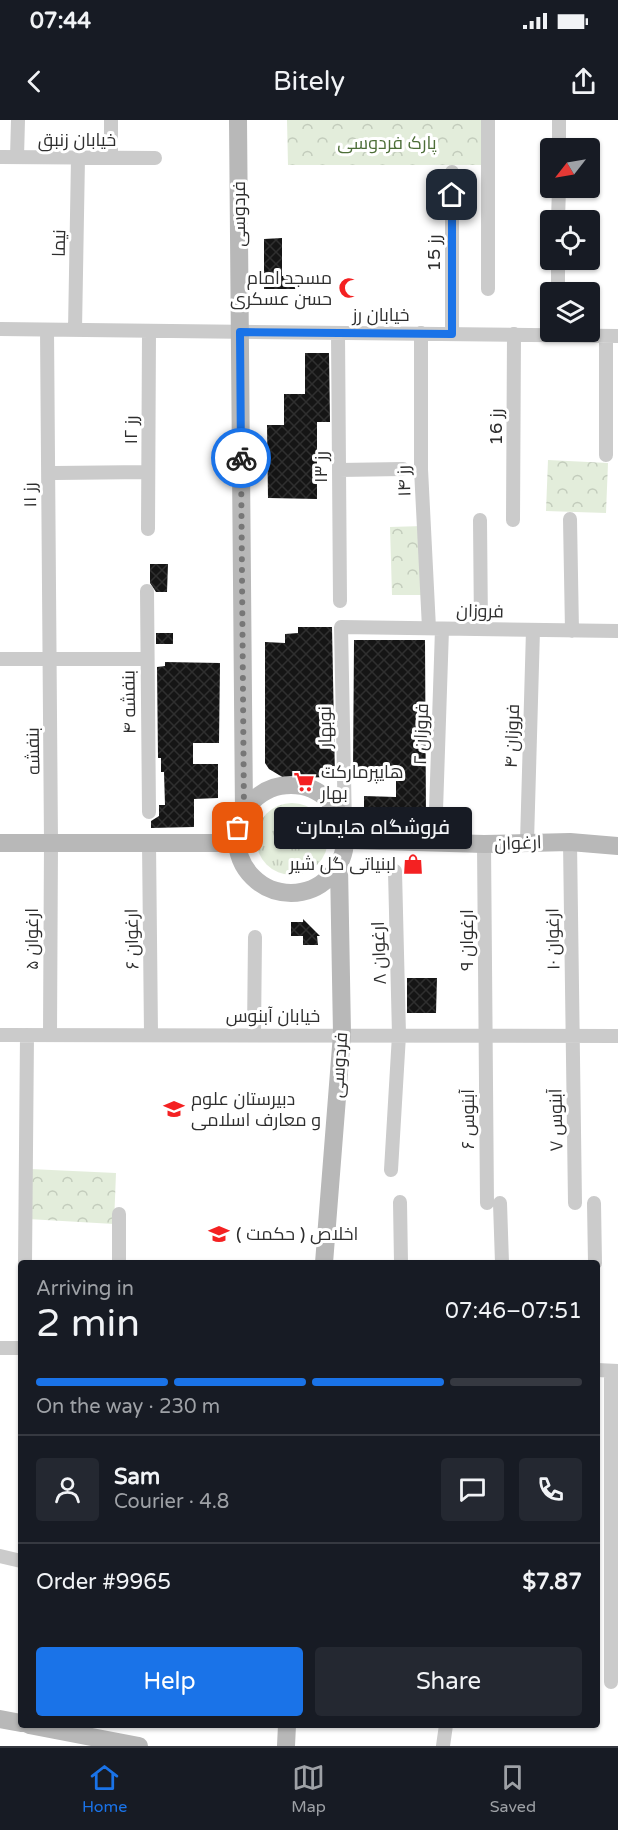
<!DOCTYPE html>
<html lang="en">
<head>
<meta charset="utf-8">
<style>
  body { margin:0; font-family:"Varela Round",Cairo,sans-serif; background:#242831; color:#f1f3f6; height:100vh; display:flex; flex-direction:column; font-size:22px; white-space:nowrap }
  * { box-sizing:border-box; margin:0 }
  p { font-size:20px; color:#9ea1a6 }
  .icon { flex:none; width:33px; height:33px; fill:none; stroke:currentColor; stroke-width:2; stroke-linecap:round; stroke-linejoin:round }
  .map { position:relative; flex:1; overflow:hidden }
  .side { position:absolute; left:18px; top:1140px; width:582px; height:468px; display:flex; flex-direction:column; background:#171b24; border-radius:6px; box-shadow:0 2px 4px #0004 }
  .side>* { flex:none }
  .needle { width:39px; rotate:239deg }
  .buttons { position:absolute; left:540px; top:18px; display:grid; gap:12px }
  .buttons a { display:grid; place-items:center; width:60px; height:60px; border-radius:6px; background:#171b24; box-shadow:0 2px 4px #0004; font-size:30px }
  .pin { position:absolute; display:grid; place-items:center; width:51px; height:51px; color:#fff; margin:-26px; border-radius:12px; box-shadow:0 3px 9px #0006 }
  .courier { position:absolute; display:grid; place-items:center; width:60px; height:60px; margin:-30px; border:4px solid #1a73e8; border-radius:50%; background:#fff; color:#222; box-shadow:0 2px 8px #0007 }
  .bubble { position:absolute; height:42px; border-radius:6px; background:#171b24; box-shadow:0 2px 4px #0004; font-size:20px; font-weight:600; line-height:42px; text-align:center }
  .head em { font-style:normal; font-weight:600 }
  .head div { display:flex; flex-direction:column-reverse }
  .head { display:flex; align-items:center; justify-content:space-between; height:102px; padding:0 18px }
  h1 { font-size:39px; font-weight:600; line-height:45px }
  .bar { display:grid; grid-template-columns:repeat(4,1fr); gap:9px 6px; align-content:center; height:72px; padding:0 18px }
  .bar i { height:8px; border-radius:4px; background:#363941 }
  .bar .on { background:#1a73e8 }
  .bar p { grid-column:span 4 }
  .line { display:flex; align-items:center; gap:15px; padding:0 18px; border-top:2px solid #363941 }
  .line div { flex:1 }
  .round { display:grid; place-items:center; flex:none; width:63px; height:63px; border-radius:6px; background:#242831 }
  .action { display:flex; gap:12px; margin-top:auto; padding:12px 18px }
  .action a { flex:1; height:69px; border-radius:6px; background:#1a73e8; color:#fff; font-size:24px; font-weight:600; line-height:69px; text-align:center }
  .action a+a { background:#242831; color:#f1f3f6 }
  .status { display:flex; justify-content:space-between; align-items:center; height:42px; padding:0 30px; background:#171b24; direction:ltr }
  .status svg { height:16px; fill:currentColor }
  header { display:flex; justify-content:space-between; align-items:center; height:78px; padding:0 18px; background:#171b24; font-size:27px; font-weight:600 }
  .dock { display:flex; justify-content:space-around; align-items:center; height:84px; border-top:2px solid #363941; background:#171b24; font-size:16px; color:#9ea1a6 }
  .dock a { display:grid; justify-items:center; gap:3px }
  .dock .on { color:#1a73e8 }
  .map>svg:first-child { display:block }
  .grass { fill:url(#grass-tufts) }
  .park { fill:url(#park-crowns) }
  .building { fill:url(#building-cross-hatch) }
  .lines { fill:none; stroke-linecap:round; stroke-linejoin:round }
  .street { stroke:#cbcbcb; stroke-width:14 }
  .secondary { stroke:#b8b8b8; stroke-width:18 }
  .done { stroke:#777; stroke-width:6; stroke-dasharray:0 10.8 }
  .route { stroke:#1a73e8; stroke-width:8 }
  .labels { text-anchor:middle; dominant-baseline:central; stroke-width:6; stroke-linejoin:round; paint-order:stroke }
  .street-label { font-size:18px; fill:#2e2e2e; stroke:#fff }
  .park-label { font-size:18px; fill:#4d6e38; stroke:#fff }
  .poi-label { font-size:18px; fill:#2e2e2e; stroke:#fff; text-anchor:start }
</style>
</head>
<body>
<div class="status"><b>07:44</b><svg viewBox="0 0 49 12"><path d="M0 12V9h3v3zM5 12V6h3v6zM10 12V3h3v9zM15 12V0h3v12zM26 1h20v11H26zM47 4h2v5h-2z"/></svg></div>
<header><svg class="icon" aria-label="back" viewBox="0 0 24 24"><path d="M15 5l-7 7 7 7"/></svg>Bitely<svg class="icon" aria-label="share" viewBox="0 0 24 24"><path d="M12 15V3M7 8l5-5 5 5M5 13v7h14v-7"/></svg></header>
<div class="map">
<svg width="618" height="1626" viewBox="0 0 618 1626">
  <defs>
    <pattern id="grass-tufts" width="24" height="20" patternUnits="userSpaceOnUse" patternTransform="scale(1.5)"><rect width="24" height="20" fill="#e3eddb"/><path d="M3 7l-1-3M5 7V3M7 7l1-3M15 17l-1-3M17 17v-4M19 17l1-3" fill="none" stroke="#c3ccbc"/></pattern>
    <pattern id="park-crowns" width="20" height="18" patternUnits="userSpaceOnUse" patternTransform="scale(1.5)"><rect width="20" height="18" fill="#e3eddb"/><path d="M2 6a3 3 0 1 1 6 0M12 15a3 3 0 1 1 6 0" fill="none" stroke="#c3ccbc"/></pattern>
    <pattern id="building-cross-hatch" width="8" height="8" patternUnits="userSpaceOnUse" patternTransform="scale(1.5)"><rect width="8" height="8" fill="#151515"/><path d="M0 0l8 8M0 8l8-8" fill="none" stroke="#2f2f2f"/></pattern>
  </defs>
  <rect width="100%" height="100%" fill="#fff"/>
  <!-- grass -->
  <path class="grass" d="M256 719a36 36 0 1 1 72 0a36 36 0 1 1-72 0Z"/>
  <!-- park -->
  <path class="park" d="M287,0H486V45H288Z
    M548,340L608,343L606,393L546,391Z
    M423,406L424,475H392L390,407Z
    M30,1049L116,1053L114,1104L28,1099Z"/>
  <!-- building -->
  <path class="building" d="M282,118V156H296V169H264V119Z
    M305,233H329L330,302H317V379L268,378L267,305H284V274H305Z
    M150,444H168L167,472H156L150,463Z
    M332,507L335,657L284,658L269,649L265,643V522L285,523V514L298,513V507Z
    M156,513H173V524H156Z
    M354,520H425L426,701H393V705H378V692H364V676L396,677V651L353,653Z
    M165,542L220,543L219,623H193V644H218V678L194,679V707L151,708V701L159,696V685H165L164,652H161V638H158L157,547L165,546Z
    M303,799L320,816H317L318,825H303V816H291V802H303Z
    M407,858H437L436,893H407Z"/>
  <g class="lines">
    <!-- street -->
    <path class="street" d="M111,0V38
      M488,0V169
      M559,28V0
      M0,37L155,38
      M17,37L18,0
      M452,52V214
      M558,100L559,68
      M558,172V140
      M0,209L618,216
      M47,210L51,723L50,915
      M75,210L78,38
      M338,213L340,481
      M421,213V349L429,508
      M606,216V335
      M339,350L403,349
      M55,353L148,352
      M570,399L572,511
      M480,400L481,509
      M513,400L514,214
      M148,409L149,211
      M147,471L149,692
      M0,539H147
      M345,707L341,507L618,511
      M435,721L442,509
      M527,722L533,510
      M570,722L575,1083
      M149,723L151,914
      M484,724L487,1083
      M254,914L255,817
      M0,915L618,916
      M391,1050L399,915L395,751
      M400,1082L401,1143
      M500,1083L502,1143
      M594,1083L595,1143
      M119,1094V1143
      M25,1143L27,915
      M0,1228H21
      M597,1250L618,1251
      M611,1251V1562
      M0,1436L21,1441
      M443,1626L446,1605"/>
    <!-- secondary -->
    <path class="secondary" d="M238,0L244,693
      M237 719a54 54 0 1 1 108 0a54 54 0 1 1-108 0Z
      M346,720L484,724L570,722L618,726
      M0,723H237
      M324,1143L342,914L339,746
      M0,1599L21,1603
      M29,1605L139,1626
      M286,1626L287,1605"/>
  </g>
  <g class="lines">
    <!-- done -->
    <path class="done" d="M238,708L244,693L241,338"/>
    <!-- route -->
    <path class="route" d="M241,338L240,212L452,214V75"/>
  </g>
  <!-- icons -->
  <defs>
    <g id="mosque-bare" transform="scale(1.62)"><path d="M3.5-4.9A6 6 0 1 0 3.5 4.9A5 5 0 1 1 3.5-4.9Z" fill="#f42122" stroke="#fff" stroke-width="2.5" paint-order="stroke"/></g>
    <g id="supermarket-bare" transform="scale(1.62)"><path d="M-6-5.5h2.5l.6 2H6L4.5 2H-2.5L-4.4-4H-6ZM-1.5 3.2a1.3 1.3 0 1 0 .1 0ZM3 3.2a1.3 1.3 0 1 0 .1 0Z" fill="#f42122" stroke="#fff" stroke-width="2.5" paint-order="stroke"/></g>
    <g id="shop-bare" transform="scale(1.62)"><path d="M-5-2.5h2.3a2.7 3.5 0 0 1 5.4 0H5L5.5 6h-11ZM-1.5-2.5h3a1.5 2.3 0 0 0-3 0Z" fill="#f42122" stroke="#fff" stroke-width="2.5" paint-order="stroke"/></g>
    <g id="school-bare" transform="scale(1.62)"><path d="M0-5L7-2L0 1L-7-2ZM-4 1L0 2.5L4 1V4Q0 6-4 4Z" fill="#f42122" stroke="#fff" stroke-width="2.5" paint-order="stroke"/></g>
  </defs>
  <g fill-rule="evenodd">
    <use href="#mosque-bare" x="349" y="168"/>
    <use href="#supermarket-bare" x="304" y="662"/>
    <use href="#shop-bare" x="413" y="744"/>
    <use href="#school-bare" x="174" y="989"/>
    <use href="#school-bare" x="219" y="1114"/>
  </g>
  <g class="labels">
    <!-- street labels -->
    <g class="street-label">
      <text x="77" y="20">خیابان زنبق</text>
      <text transform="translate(239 94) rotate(-90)">فردوسی</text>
      <text transform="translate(59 123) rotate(-89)">نیما</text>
      <text transform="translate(434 133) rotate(-90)">رز 15</text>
      <text x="381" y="195">خیابان رز</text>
      <text transform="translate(496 307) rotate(-90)">رز 16</text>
      <text transform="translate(131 310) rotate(-90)">رز ۱۲</text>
      <text transform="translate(321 347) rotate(-90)">رز ۱۳</text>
      <text transform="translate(404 361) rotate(-92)">رز ۱۴</text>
      <text transform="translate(30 375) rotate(-91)">رز ۱۱</text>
      <text transform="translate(480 491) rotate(1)">فروزان</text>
      <text transform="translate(129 582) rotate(-91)">بنفشه ۴</text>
      <text transform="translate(325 607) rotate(-91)">نوبهار</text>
      <text transform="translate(421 614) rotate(-88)">فروزان ۲</text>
      <text transform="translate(512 616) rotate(-88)">فروزان ۴</text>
      <text transform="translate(33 631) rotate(-91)">بنفشه</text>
      <text transform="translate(518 723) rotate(-2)">ارغوان</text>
      <text transform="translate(32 819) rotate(-90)">ارغوان ۵</text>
      <text transform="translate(132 819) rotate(-91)">ارغوان ۶</text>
      <text transform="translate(553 819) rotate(-91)">ارغوان ۱۰</text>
      <text transform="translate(467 820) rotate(-90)">ارغوان ۹</text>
      <text transform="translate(379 833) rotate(-92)">ارغوان ۸</text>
      <text x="273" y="896">خیابان آبنوس</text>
      <text transform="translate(339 945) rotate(-86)">فردوسی</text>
      <text transform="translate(468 999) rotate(-90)">آبنوس ۶</text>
      <text transform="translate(556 1000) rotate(-91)">آبنوس ۷</text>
    </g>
    <!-- park labels -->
    <g class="park-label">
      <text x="387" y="23">پارک فردوسی</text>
    </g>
    <!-- poi labels -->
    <g class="poi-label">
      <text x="332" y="158" text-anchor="end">مسجد امام<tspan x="332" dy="21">حسن عسکری</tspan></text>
      <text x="321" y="652">هایپرمارکت<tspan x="321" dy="21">بهار</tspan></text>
      <text x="396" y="744" text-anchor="end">لبنیاتی گل شیر</text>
      <text x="191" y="979">دبیرستان علوم<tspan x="191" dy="21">و معارف اسلامی</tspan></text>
      <text x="236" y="1114">اخلاص ( حکمت )</text>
    </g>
  </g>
</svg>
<div class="buttons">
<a><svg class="needle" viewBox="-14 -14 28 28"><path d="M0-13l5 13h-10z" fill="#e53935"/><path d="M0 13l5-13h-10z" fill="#9ea1a6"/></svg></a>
<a><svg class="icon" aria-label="locate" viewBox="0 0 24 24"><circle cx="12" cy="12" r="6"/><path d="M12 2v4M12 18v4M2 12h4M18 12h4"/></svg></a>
<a><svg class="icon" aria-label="layers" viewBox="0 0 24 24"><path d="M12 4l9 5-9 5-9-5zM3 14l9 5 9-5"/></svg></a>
</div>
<div class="pin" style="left:238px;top:708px;background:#ea580c"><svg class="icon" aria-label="bag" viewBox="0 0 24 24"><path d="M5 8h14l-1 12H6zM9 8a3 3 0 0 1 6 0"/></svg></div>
<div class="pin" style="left:452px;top:75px;background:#1f2937"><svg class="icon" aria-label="home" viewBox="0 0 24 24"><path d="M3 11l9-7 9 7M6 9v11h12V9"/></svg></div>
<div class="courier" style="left:241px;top:338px"><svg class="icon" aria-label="bike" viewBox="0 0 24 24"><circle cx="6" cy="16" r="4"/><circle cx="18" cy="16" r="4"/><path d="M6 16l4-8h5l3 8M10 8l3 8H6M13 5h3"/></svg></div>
<div class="bubble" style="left:274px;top:687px;width:198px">فروشگاه هایمارت</div>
<section class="side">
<div class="head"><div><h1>2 min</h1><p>Arriving in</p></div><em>07:46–07:51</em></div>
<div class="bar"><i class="on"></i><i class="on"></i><i class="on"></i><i></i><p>On the way · 230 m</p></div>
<div class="line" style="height:108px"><a class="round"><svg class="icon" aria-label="person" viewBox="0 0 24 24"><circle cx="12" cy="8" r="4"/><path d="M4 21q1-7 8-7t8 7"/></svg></a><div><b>Sam</b><p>Courier · 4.8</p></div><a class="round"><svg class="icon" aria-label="chat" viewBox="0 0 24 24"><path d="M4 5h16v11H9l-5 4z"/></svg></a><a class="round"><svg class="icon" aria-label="phone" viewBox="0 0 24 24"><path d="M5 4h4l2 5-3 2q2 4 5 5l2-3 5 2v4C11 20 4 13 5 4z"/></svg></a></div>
<div class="line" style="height:78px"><div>Order #9965</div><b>$7.87</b></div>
<div class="action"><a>Help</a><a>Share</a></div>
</section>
</div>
<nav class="dock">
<a class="on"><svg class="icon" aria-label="home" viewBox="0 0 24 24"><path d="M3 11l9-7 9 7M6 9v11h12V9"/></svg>Home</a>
<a><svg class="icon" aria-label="map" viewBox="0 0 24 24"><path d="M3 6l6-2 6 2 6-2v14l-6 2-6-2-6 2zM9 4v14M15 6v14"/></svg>Map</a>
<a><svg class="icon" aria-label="saved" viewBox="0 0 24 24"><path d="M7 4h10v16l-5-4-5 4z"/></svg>Saved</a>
</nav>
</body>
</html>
